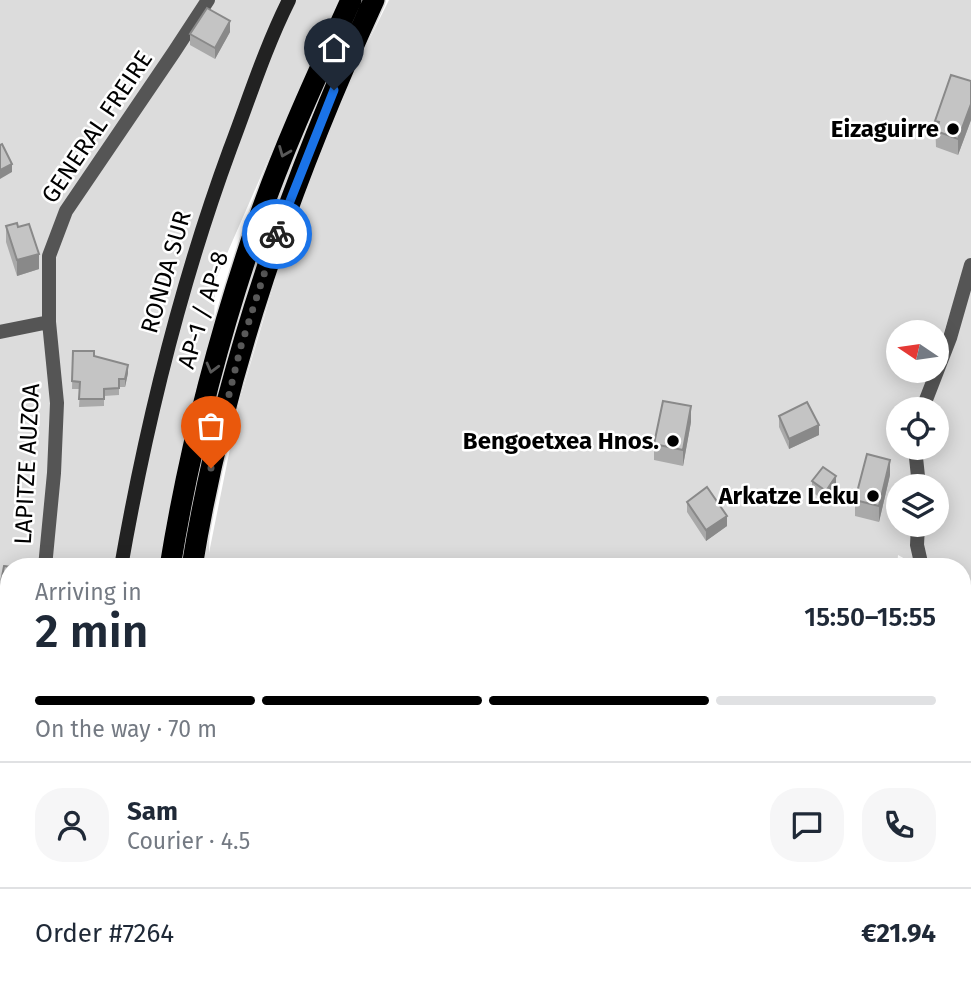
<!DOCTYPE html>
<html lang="en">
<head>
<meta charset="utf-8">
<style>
  body { margin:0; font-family:"Fira Sans",sans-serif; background:#f6f6f7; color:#1f2937; height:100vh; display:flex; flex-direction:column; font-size:26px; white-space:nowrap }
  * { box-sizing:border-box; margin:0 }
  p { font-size:23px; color:#747a83 }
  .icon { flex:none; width:38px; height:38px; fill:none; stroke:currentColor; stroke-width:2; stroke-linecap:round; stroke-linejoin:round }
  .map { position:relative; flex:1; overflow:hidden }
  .sheet { position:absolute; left:0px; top:558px; width:971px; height:436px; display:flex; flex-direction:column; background:#fff; border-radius:28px 28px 0 0; box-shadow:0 4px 18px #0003 }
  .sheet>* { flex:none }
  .needle { width:46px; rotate:283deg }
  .controls { position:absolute; left:886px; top:320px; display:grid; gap:14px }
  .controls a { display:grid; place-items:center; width:63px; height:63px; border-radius:50%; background:#fff; box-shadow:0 4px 18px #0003; font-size:35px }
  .pin { position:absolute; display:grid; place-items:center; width:60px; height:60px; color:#fff; margin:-72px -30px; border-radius:50% 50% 50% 0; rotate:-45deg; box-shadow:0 0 7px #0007 }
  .pin .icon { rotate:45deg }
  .courier { position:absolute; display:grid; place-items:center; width:70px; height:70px; margin:-35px; border:5px solid #1a73e8; border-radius:50%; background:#fff; color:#222; box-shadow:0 2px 9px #0007 }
  .overview em { font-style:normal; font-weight:600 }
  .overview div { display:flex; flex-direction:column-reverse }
  .overview { display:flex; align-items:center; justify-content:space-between; height:119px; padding:0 35px }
  h1 { font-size:46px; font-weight:600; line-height:52px }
  .bar { display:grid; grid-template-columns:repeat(4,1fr); gap:10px 7px; align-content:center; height:84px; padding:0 35px }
  .bar i { height:9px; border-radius:5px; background:#e0e1e3 }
  .bar .active { background:#000 }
  .bar p { grid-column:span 4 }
  .line { display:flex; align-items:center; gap:18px; padding:0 35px; border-top:2px solid #e0e1e3 }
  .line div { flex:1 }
  .round { display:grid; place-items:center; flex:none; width:74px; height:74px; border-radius:28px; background:#f6f6f7 }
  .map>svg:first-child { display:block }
  .green { fill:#dcdcdc }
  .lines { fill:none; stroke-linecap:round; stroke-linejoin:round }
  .motorway-casing { stroke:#dbdbdb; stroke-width:24 }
  .minor { stroke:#555; stroke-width:14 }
  .secondary { stroke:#222; stroke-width:14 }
  .motorway { stroke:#000; stroke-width:21 }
  .wall { fill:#a9a9a9 }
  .shaded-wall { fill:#898989 }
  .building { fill:#c4c4c4; stroke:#898989; stroke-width:2 }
  .oneway { stroke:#595959 }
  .done { stroke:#595959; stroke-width:7; stroke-dasharray:0 12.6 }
  .route { stroke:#1a73e8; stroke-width:9 }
  .poi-dot { fill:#000; stroke:#fff; stroke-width:2.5 }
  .labels { text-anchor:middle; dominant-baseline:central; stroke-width:5; stroke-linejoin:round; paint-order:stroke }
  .street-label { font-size:24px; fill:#000; stroke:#fff }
  .poi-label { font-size:24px; font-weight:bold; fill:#000; stroke:#fff; text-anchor:end }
</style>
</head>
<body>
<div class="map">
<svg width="971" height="993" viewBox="0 0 971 993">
  <rect width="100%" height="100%" fill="#fff"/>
  <!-- green -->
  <path class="green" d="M0,0H338L215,281L209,553L240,399L279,267L335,108L389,0H971V275L963,273L936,357V332H898V371H932L926,388L915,409L898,410V448H912L915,486H898V525H915L914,564L898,555L897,567H9V985H233L228,993H0Z
    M971,282V903L964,901L962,898V567H927L924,558L922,525H936V486H923L919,448H936V410L927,409L946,367Z
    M971,934V993H957V985H962L963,939Z
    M267,985H946L945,993H272Z"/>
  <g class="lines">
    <!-- motorway casing -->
    <g class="motorway-casing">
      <path id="motorway" d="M170,567C189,449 219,334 258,221C284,146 318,73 351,0
        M192,567C224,369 291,182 374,0
        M148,985L149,993
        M171,985V993"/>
    </g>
    <!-- minor -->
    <path class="minor" d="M0,332L49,322V256L66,211L174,52L208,0
      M922,410L950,338L971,265
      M915,448L919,486
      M918,525L917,545L922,567
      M45,567L54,473L57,403L49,322
      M48,993L51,985
      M950,993L951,985"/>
    <!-- secondary -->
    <path class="secondary" d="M121,567C146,424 180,285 230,149C249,99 265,48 289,0
      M98,985L99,993"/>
    <!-- motorway -->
    <use href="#motorway" class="motorway"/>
  </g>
  <!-- wall -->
  <path class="wall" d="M230,32L215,59L190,45V34Z
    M971,81V120L958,155L936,147L935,121Z
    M6,226L18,227L39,269L17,276L6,242Z
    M73,351L94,356L128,373L125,387H119V395L104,396V406L79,407L80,389H72Z
    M779,416L819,435L789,449L779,427Z
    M691,422L683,466L654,460V444Z
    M890,475L879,522L855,516V500Z
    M812,481L836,487L826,502L812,492Z
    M687,502L727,526L706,541L687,512Z
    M9,567V628L0,626V587Z
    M0,895L3,906L1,916L9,917L6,947L0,946Z"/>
  <!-- shaded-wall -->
  <path class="shaded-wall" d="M230,21V32L215,59V48Z
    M971,104V120L958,155V139Z
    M12,164V172L0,179V170Z
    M39,254V269L17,276V260Z
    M128,365V373L125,387V379Z
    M691,406V422L683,466V450Z
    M819,425V435L789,449V439Z
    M890,460V475L879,522V506Z
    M836,476V487L826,502V491Z
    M727,516V526L706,541V530Z
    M9,921V932L6,947V937Z"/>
  <!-- building -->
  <path class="building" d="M207,8L230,21L215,48L190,34Z
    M951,75L971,81V104L958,139L936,131L939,122L935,121Z
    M2,144L12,164L0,170V145Z
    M17,223L18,227L29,224L39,254L17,260L6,226Z
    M73,351H94V356L128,365L125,379H119V388L104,389V399H79L80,382L72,381Z
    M663,401L691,406L683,450L654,444Z
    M807,402L819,425L789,439L779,416Z
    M867,454L890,460L879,506L855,500Z
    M823,467L836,476L826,491L812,481Z
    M707,487L727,516L706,530L687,502Z
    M4,566L12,567H9V618L0,616V587Z
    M0,895H3L0,911Z
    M0,915L9,917L6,937L0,936Z"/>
  <!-- one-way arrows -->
  <defs><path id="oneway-chevron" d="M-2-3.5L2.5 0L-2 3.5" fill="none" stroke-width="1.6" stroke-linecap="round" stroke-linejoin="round" transform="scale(1.75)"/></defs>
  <g class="oneway">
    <use href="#oneway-chevron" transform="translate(284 152) rotate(112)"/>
    <use href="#oneway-chevron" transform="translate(212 368) rotate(105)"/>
  </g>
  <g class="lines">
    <!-- done -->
    <path class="done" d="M211,468L241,346L277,234"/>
    <!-- route -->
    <path class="route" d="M277,234L334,90"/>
  </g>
  <!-- markers -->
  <g class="poi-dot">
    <circle cx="953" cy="129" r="7"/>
    <circle cx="673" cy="441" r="7"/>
    <circle cx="873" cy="496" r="7"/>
  </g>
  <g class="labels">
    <!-- street labels -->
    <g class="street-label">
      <text transform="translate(97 127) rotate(-56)">GENERAL FREIRE</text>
      <text transform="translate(166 272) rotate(-74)">RONDA SUR</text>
      <text transform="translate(203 310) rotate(-73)">AP-1 / AP-8</text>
      <text transform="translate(27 464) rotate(-87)">LAPITZE AUZOA</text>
    </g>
    <!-- poi labels -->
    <g class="poi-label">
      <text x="939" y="129">Eizaguirre</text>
      <text x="659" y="441">Bengoetxea Hnos.</text>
      <text x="859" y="496">Arkatze Leku</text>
    </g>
  </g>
</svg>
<div class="controls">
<a><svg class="needle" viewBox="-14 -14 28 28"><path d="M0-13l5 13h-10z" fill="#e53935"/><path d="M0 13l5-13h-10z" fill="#747a83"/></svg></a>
<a><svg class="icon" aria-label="locate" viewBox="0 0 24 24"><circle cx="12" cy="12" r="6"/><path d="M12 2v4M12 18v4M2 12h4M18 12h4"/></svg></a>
<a><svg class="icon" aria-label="layers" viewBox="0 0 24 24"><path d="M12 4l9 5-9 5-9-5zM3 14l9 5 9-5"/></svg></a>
</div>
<div class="pin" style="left:211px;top:468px;background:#ea580c"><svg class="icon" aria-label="bag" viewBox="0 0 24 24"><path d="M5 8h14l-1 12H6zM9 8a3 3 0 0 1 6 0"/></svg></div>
<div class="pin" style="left:334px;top:90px;background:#1f2937"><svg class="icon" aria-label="home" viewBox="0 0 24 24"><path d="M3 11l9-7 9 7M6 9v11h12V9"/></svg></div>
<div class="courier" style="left:277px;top:234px"><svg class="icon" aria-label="bike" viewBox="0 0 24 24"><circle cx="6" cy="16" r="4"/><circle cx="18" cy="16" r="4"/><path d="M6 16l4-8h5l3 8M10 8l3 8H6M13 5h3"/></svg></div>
<section class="sheet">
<div class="overview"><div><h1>2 min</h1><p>Arriving in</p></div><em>15:50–15:55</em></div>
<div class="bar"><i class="active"></i><i class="active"></i><i class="active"></i><i></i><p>On the way · 70 m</p></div>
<div class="line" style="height:126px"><a class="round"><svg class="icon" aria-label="person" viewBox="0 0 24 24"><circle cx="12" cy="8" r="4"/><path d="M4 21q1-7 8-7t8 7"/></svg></a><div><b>Sam</b><p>Courier · 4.5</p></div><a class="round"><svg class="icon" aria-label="chat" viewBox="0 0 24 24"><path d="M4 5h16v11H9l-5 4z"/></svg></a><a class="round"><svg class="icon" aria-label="phone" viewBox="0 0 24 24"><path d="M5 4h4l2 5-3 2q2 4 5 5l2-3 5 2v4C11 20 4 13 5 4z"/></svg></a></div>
<div class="line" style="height:91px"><div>Order #7264</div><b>€21.94</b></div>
</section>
</div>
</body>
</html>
